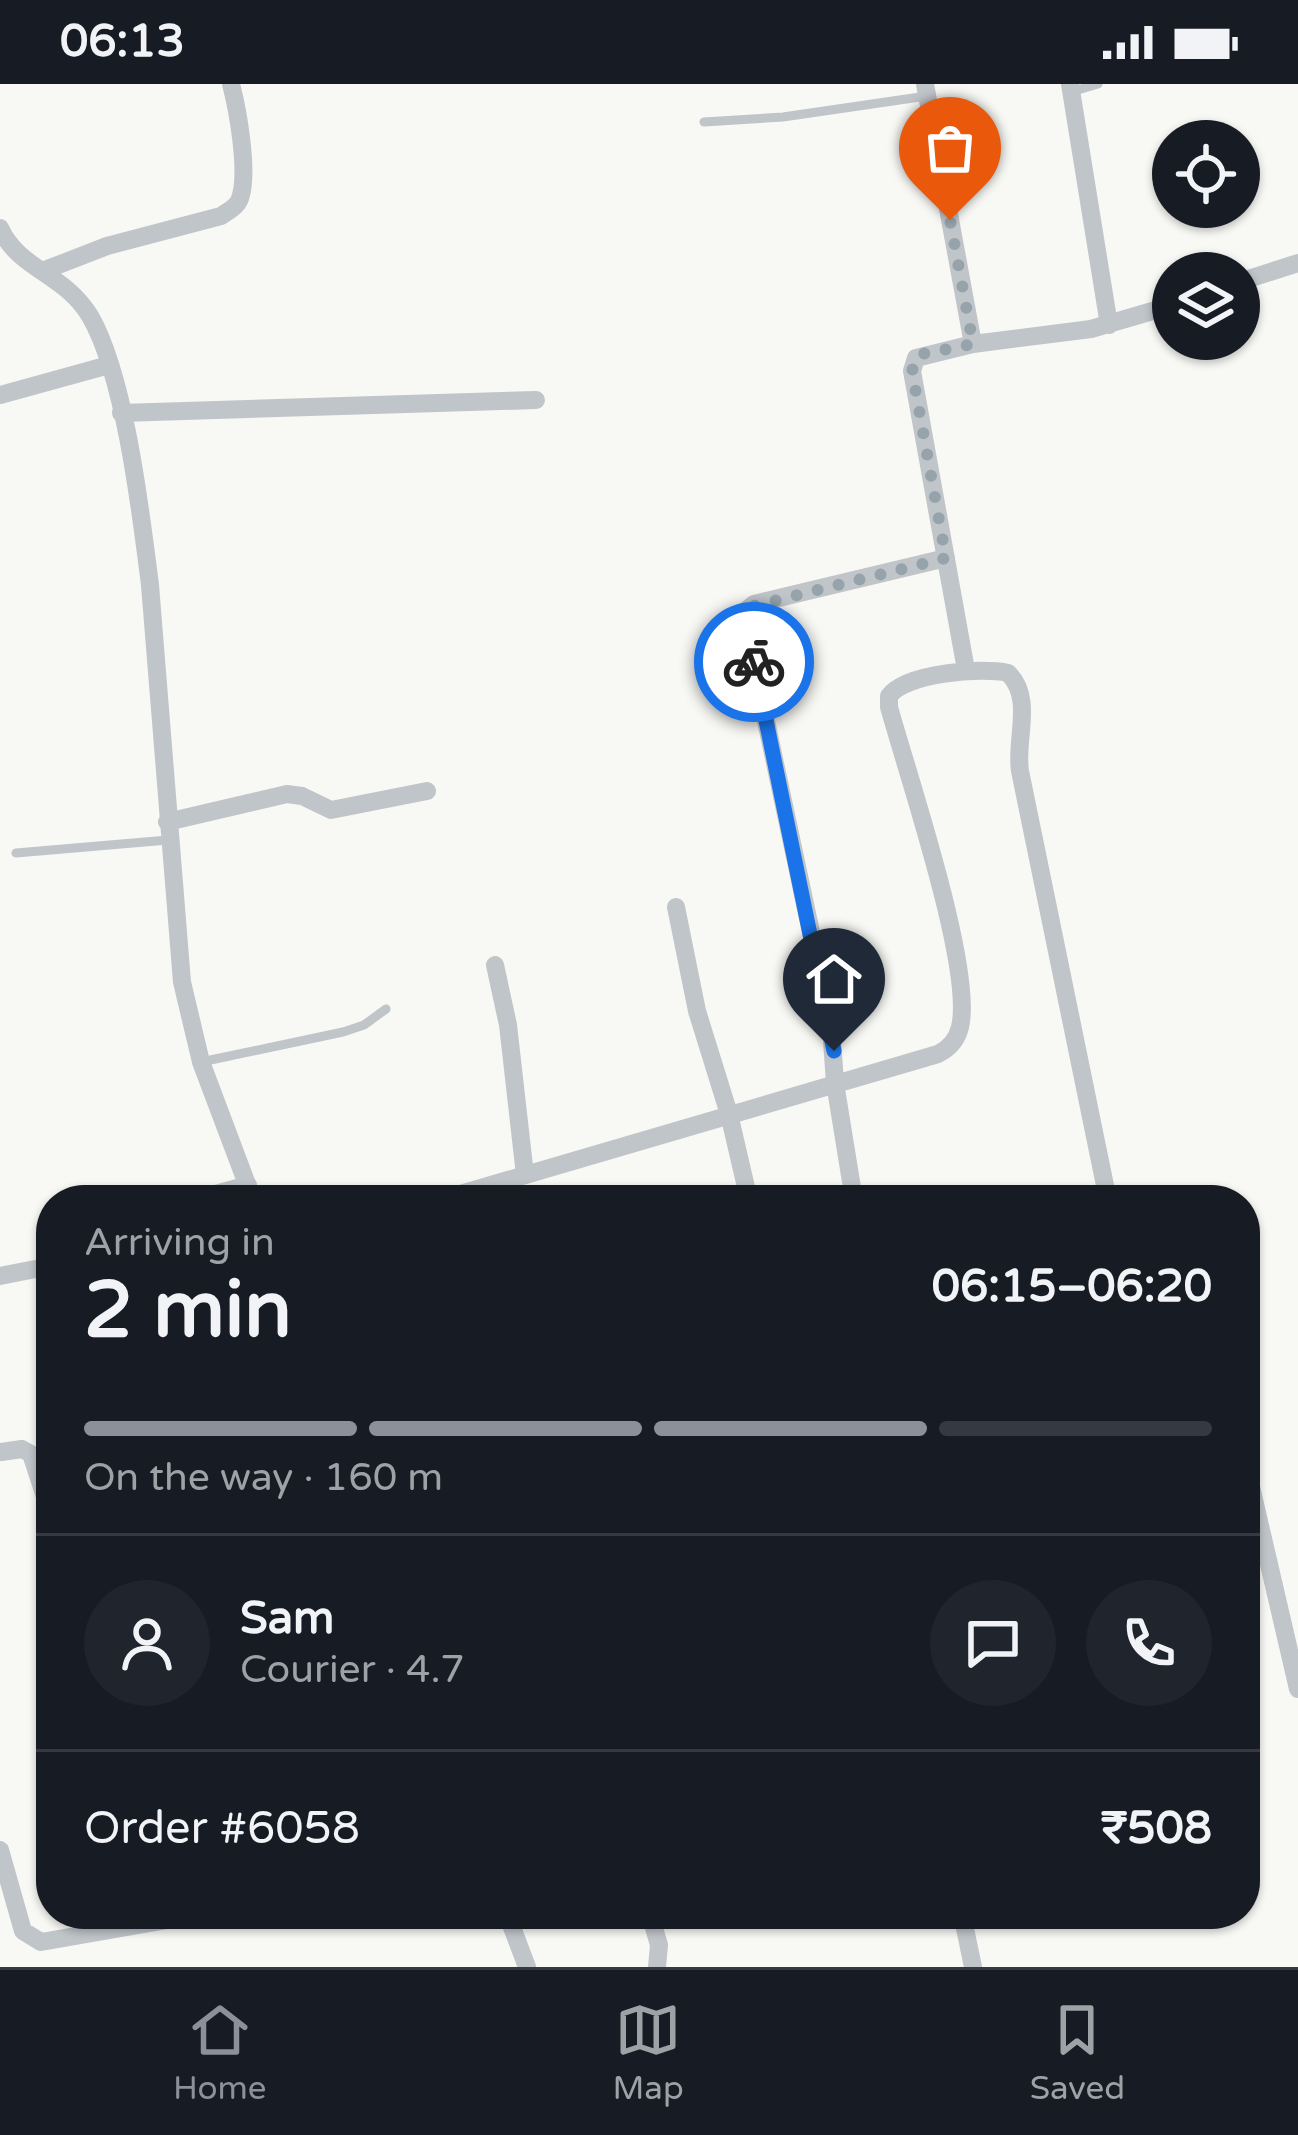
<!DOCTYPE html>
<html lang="en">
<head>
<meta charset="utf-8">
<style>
  body { margin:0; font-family:"Varela Round",sans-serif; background:#20242c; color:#f1f3f6; height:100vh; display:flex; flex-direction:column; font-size:45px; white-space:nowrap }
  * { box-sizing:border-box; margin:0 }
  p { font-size:39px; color:#9ea1a6 }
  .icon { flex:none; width:66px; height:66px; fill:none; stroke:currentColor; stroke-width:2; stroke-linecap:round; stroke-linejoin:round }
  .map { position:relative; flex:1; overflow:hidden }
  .details { position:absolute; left:36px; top:1101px; width:1224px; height:744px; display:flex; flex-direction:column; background:#171b24; border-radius:48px; box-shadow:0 3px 9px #0004 }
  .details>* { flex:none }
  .controls { position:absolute; left:1152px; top:36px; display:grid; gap:24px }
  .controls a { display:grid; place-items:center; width:108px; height:108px; border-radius:50%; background:#171b24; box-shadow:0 3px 9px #0004; font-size:60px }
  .pin { position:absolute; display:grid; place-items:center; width:102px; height:102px; color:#fff; margin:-123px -51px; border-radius:50% 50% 50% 0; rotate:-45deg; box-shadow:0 0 12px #0007 }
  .pin .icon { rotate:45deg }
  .courier { position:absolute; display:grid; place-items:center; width:120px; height:120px; margin:-60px; border:9px solid #1a73e8; border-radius:50%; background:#fff; color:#222; box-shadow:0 3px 15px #0007 }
  .overview em { font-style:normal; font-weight:800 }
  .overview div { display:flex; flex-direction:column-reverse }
  .overview { display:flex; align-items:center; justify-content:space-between; height:204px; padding:0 48px }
  h1 { font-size:78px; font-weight:800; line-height:90px }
  .bar { display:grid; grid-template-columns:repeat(4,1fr); gap:18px 12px; align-content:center; height:144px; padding:0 48px }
  .bar i { height:15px; border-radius:9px; background:#363941 }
  .bar .current { background:#8c9099 }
  .bar p { grid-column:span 4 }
  .line { display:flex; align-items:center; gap:30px; padding:0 48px; border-top:3px solid #363941 }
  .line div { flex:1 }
  .round { display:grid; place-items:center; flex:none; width:126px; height:126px; border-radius:63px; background:#20242c }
  .status { display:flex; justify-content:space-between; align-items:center; height:84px; padding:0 60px; background:#171b24; direction:ltr }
  .status svg { height:33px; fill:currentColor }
  .menu { display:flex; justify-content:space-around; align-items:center; height:168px; border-top:3px solid #363941; background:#171b24; font-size:33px; color:#9ea1a6 }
  .menu a { display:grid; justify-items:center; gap:6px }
  .menu .current { color:#8c9099 }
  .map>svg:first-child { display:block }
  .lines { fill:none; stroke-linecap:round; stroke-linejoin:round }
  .lane { stroke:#c0c5c9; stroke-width:9 }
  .street { stroke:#c0c5c9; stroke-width:18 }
  .done { stroke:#96a3aa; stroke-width:12; stroke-dasharray:0 21.6 }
  .route { stroke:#1a73e8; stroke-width:15 }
</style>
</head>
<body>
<div class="status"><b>06:13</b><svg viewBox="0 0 49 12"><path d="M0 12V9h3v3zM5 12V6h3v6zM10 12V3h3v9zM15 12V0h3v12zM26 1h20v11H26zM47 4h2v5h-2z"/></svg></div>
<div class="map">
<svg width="1298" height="1883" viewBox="0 0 1298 1883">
  <rect width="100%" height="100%" fill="#f8f8f5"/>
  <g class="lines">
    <!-- lane -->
    <path class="lane" d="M1071,8L1098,0
      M704,38L783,33L927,12
      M16,769L168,756
      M201,978L343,948L364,941L386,925"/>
    <!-- street -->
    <path class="street" d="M925,0L973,260
      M1070,0L1109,241
      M0,144C19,186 64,189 90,232C125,292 141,430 150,501L182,898L201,978L253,1116
      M45,186L107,162L221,132C230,126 239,122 241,111C248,84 238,27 231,0
      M1239,198L1298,179
      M0,311L109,281
      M121,329L536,316
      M966,586L912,287L916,274L973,260L1091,245L1173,221
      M167,738L287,710L302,712L331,726L427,707
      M676,823L697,927L729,1030L749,1116
      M495,881L508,941L525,1091
      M194,1116L248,1101
      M440,1116L938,970C950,964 957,956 960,943C974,885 907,689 889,623V612C906,589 981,583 1008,589C1034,614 1015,655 1020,687L1108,1116
      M854,1116L835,999L831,942L743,529L754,520L946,474
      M0,1192L51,1182
      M1,1368L22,1365L31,1370L51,1431
      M1245,1377L1298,1605
      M0,1766L23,1847L41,1858L202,1830
      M507,1830L527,1883
      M962,1830L973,1883
      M652,1837L659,1861L657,1883"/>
  </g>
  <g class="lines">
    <!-- done -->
    <path class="done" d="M754,578L743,537L746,524L946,474L912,287L916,274L922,270L973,260L950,136"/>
    <!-- route -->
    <path class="route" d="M754,578L834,967"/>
  </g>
</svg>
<div class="controls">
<a><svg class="icon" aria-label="locate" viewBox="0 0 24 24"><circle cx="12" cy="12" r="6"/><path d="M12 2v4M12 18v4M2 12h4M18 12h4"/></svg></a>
<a><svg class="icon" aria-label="layers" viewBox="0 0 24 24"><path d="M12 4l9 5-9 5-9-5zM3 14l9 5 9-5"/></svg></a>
</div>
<div class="pin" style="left:950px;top:136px;background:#ea580c"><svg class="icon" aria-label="bag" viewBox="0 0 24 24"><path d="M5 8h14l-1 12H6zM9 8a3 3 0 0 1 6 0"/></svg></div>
<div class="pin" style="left:834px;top:967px;background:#1f2937"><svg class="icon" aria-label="home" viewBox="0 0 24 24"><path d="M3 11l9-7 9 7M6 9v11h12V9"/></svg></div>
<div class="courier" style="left:754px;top:578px"><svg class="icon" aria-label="bike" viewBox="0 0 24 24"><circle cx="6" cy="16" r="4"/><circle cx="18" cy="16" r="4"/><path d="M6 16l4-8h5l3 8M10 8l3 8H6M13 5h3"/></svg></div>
<section class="details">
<div class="overview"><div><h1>2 min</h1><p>Arriving in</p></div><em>06:15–06:20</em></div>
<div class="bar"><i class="current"></i><i class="current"></i><i class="current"></i><i></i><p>On the way · 160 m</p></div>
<div class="line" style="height:216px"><a class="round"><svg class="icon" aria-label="person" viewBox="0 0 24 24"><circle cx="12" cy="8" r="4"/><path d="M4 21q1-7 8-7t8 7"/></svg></a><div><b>Sam</b><p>Courier · 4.7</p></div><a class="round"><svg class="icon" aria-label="chat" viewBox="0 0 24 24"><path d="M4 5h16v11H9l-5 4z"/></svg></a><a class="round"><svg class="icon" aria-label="phone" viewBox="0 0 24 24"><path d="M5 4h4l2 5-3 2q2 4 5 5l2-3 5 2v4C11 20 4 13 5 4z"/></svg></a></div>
<div class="line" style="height:156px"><div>Order #6058</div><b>₹508</b></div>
</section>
</div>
<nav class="menu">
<a class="current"><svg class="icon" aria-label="home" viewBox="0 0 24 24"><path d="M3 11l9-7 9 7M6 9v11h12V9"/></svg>Home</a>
<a><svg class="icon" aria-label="map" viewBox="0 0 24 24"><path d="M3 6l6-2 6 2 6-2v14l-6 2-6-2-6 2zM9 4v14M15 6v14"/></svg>Map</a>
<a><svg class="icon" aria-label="saved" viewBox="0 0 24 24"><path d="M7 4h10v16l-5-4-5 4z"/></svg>Saved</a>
</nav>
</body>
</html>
